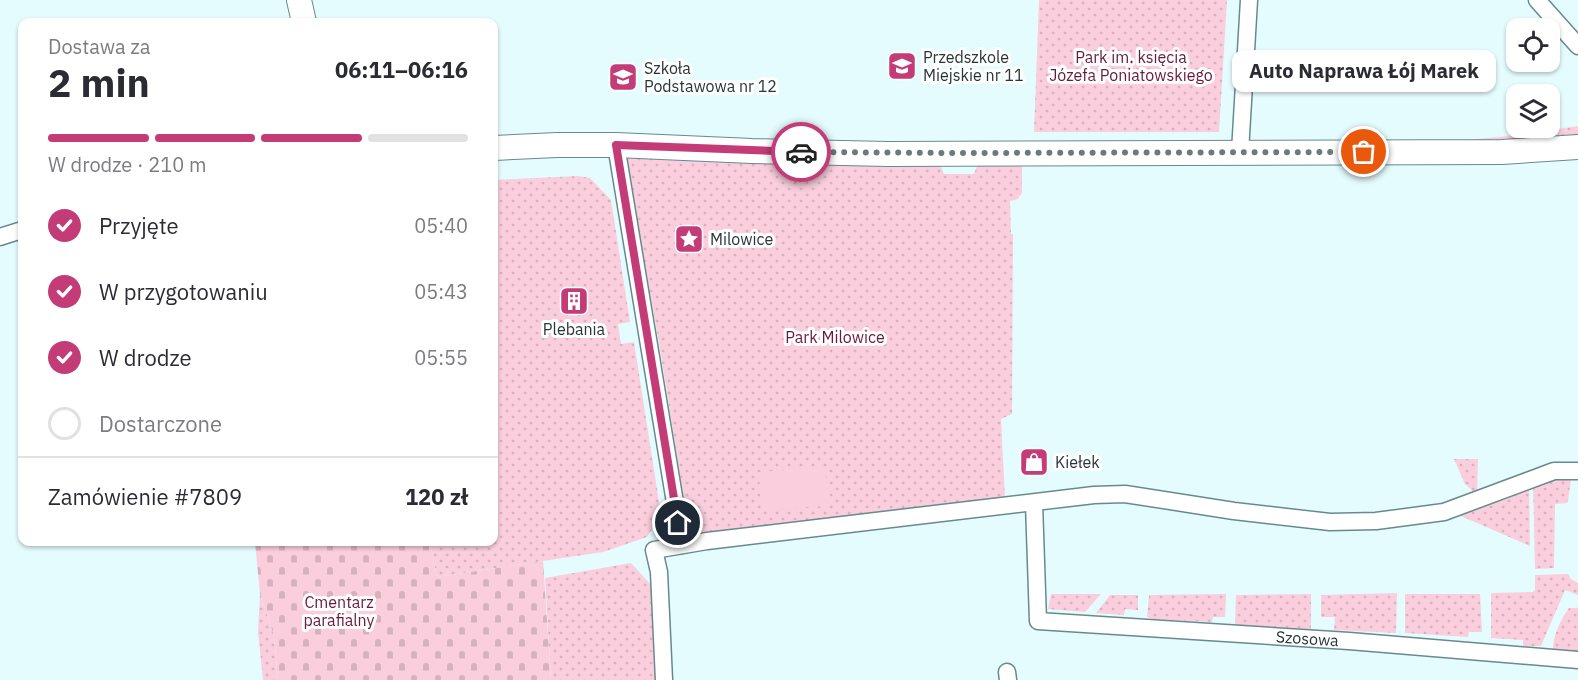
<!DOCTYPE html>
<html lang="pl">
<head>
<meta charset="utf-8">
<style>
  body { margin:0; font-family:"IBM Plex Sans",sans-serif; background:#f2f2f3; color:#2b2b33; height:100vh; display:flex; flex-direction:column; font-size:22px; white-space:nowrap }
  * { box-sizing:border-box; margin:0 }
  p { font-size:20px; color:#7c7c81 }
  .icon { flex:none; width:33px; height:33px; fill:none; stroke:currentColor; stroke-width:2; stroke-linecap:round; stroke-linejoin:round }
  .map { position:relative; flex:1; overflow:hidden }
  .details { position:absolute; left:18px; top:18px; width:480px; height:528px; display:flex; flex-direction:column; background:#fff; border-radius:12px; box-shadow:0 2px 4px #0004 }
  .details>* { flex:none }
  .controls { position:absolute; left:1506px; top:18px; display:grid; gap:12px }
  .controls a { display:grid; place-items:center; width:54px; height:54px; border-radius:12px; background:#fff; box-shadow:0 2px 4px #0004; font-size:30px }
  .pin { position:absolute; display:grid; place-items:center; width:51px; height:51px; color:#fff; margin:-26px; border:3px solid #fff; border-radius:50%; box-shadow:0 2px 6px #0007 }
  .courier { position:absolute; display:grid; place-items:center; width:60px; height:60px; margin:-30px; border:4px solid #c33b77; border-radius:50%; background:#fff; color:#222; box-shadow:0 2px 8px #0007 }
  .bubble { position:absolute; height:42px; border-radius:12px; background:#fff; box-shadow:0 2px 4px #0004; font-size:20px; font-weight:700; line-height:42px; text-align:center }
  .head em { font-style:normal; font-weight:700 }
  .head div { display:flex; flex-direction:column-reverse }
  .head { display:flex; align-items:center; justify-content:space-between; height:102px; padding:0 30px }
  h1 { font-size:39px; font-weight:700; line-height:45px }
  .bar { display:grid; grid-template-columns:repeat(4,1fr); gap:9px 6px; align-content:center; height:72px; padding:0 30px }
  .bar i { height:8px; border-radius:4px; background:#e1e1e2 }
  .bar .selected { background:#c33b77 }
  .bar p { grid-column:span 4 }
  .line { display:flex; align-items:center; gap:15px; padding:0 30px; border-top:2px solid #e1e1e2 }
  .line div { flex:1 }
  ol { padding:0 30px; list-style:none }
  li { display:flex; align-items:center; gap:18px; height:66px }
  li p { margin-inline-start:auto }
  li .icon { padding:6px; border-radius:50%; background:#c33b77; color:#fff; stroke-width:4 }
  li:last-child { color:#7c7c81 }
  li i { width:33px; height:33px; border:3px solid #e1e1e2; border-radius:50% }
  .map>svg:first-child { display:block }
  .grass { fill:url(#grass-dots) }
  .cemetery { fill:url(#cemetery-stones) }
  .pitch { fill:#facedc }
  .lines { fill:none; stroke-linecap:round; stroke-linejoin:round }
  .street-casing { stroke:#678a8d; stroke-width:19 }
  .secondary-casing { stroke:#678a8d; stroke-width:26 }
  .street { stroke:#fff; stroke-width:16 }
  .secondary { stroke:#fff; stroke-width:24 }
  .done { stroke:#6a7b7d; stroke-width:6; stroke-dasharray:0 10.8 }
  .route { stroke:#c33b77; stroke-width:8 }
  .labels { text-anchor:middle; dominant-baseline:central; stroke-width:6; stroke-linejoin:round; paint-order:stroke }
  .poi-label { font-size:16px; fill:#273637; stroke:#fff; text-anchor:start }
  .park-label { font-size:16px; fill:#671b3d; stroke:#fff }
  .street-label { font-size:16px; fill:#273637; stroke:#fff }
</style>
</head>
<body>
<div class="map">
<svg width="1578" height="680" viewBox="0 0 1578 680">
  <defs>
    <pattern id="grass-dots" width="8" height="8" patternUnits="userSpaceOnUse" patternTransform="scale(1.5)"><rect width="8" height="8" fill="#facedc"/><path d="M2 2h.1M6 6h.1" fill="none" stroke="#d6b2bd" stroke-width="1.8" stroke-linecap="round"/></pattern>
    <pattern id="cemetery-stones" width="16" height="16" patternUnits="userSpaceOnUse" patternTransform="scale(1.5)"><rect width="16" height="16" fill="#facedc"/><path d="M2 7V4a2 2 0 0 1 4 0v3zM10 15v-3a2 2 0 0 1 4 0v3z" fill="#d6b2bd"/></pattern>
  </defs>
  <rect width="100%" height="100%" fill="#e5fcfe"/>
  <!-- grass -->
  <path class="grass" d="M1039,0H1227L1219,132H1034Z
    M1578,126V138L1466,143V140L1519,135Z
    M629,155L939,162L944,174H974L979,161L1017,162L1022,167V193L1018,199L1010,201L1011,234H1013L1012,414L1001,419L1005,499L697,535L689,529C677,461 668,393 656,326C647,270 634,215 626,159Z
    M578,176L590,178L611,200L630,322L618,324L621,344L634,342L660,508L655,525L647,537L603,552L437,577L430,542H494V180Z
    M1454,459H1478L1477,495L1465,484Z
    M1553,478L1571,479L1568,501L1567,503L1555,504L1554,568L1535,569L1533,482Z
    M1529,484L1530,546L1454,513Z
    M631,563L653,587L659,680H551L545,578Z
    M1568,574L1571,579L1578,583V595L1565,590L1541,646H1523V640L1491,638V593L1533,592L1535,590V575Z
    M1397,593L1396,633L1334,630L1335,617H1321V595Z
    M260,594L274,636L278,680H263L258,632Z
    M1051,594H1101L1085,612L1048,609Z
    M1226,594L1225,617H1213L1212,622L1153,619L1147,617L1149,595Z
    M1311,594V629L1236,625L1235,623L1236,595Z
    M1405,594H1480L1482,632H1469L1468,637L1405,633Z
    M1110,595H1138V610L1125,609L1124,615L1096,613Z
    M1578,606V655L1553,651C1552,637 1561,619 1569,608H1577Z"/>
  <!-- cemetery -->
  <path class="cemetery" d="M255,542H430L437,577L543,561L551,680H278L274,636L260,594Z"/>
  <!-- pitch -->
  <path class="pitch" d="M825,467L828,506L761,510L759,472Z"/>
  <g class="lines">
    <!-- street casing -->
    <g class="street-casing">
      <g id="street">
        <path d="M1537,0L1578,46"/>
        <path d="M616,145L682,545"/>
        <path d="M1240,152L1249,0"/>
        <path d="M0,237L22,230"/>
        <path id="s1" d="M1034,503L1038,621L1349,641L1578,660"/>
        <path d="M1007,672L1008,680"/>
        <path d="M664,680L659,572L654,550L707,541L1094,495L1125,494L1234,511L1330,522L1376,521L1444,512L1554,471H1578"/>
      </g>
    </g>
    <!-- secondary casing -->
    <g class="secondary-casing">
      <path id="secondary" d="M299,0L304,22
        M494,148L557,145H616L752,151L889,154L1502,152L1578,147"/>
    </g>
    <!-- street -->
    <use href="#street" class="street"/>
    <!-- secondary -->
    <use href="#secondary" class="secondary"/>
  </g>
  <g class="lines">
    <!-- done -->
    <path class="done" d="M801,152L959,153L1364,152"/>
    <!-- route -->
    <path class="route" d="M678,523L616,145L801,152"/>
  </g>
  <!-- icons -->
  <defs>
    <g id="school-square" transform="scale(1.5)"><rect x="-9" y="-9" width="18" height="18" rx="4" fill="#c33b77" stroke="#fff"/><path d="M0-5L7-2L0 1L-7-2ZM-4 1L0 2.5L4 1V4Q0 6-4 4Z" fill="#fff"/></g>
    <g id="sight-square" transform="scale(1.5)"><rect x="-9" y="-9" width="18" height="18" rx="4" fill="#c33b77" stroke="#fff"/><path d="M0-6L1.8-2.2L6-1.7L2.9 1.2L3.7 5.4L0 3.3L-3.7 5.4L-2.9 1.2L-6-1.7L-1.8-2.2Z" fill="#fff"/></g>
    <g id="building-square" transform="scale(1.5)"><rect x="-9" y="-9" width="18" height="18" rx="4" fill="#c33b77" stroke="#fff"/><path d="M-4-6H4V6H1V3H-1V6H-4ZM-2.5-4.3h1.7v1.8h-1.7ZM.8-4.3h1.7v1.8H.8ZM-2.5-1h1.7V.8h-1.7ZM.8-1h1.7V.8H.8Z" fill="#fff"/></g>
    <g id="shop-square" transform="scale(1.5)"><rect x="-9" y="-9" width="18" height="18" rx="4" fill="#c33b77" stroke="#fff"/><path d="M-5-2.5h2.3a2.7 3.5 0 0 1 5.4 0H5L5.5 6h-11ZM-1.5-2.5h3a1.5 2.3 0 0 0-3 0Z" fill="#fff"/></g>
  </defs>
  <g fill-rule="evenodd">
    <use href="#school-square" x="902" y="66"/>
    <use href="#school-square" x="623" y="77"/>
    <use href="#sight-square" x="689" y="239"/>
    <use href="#building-square" x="574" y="301"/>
    <use href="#shop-square" x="1034" y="462"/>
  </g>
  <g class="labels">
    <!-- poi labels -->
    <g class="poi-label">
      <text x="923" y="57">Przedszkole<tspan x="923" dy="18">Miejskie nr 11</tspan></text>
      <text x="644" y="68">Szkoła<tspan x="644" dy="18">Podstawowa nr 12</tspan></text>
      <text x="710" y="239">Milowice</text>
      <text x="574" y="329" text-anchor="middle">Plebania</text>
      <text x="1055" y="462">Kiełek</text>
    </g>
    <!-- park labels -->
    <g class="park-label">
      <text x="1131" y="57">Park im. księcia<tspan x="1131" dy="18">Józefa Poniatowskiego</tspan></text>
      <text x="835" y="337">Park Milowice</text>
      <text x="339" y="602">Cmentarz<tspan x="339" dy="18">parafialny</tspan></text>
    </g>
    <!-- street labels -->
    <g class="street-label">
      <text stroke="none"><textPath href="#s1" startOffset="388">Szosowa</textPath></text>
    </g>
  </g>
</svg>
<div class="controls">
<a><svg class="icon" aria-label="locate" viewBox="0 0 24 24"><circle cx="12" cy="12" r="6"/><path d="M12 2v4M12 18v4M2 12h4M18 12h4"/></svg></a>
<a><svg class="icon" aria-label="layers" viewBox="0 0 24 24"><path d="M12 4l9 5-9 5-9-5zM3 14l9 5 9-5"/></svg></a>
</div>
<div class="pin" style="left:1364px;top:152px;background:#ea580c"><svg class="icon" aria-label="bag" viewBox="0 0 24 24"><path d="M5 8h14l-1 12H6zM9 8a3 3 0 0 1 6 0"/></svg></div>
<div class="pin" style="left:678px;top:523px;background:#1f2937"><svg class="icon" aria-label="home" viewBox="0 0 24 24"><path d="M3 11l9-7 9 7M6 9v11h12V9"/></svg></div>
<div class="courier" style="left:801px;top:152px"><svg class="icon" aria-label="car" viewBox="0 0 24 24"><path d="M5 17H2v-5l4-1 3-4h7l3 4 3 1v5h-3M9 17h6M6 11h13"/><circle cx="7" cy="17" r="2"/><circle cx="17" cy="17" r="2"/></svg></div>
<div class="bubble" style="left:1232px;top:50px;width:264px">Auto Naprawa Łój Marek</div>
<section class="details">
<div class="head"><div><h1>2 min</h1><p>Dostawa za</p></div><em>06:11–06:16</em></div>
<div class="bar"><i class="selected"></i><i class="selected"></i><i class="selected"></i><i></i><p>W drodze · 210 m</p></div>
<ol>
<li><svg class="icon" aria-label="check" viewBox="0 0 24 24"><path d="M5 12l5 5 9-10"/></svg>Przyjęte<p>05:40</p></li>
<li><svg class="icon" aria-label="check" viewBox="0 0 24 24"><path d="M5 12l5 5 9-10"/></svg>W przygotowaniu<p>05:43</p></li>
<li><svg class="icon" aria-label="check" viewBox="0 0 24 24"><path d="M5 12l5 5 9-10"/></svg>W drodze<p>05:55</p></li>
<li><i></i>Dostarczone</li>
</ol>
<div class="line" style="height:78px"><div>Zamówienie #7809</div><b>120 zł</b></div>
</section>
</div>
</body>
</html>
